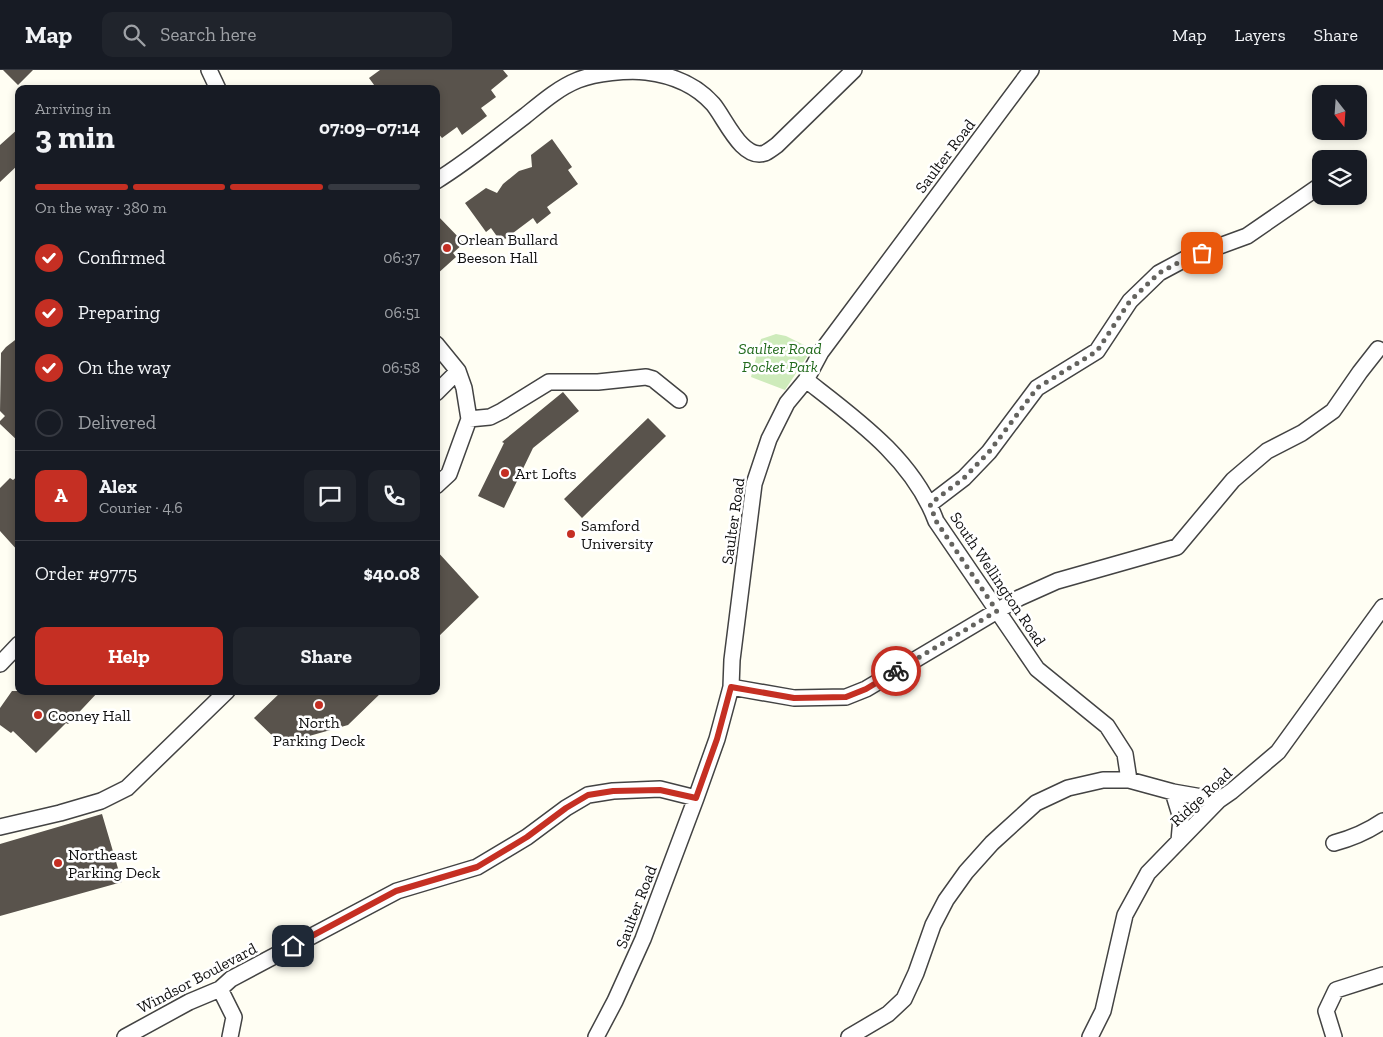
<!DOCTYPE html>
<html lang="en">
<head>
<meta charset="utf-8">
<style>
  body { margin:0; font-family:"Zilla Slab",serif; background:#20242c; color:#f1f3f6; height:100vh; display:flex; flex-direction:column; font-size:19px; white-space:nowrap }
  * { box-sizing:border-box; margin:0 }
  p { font-size:16px; color:#9ea1a6 }
  .icon { flex:none; width:28px; height:28px; fill:none; stroke:currentColor; stroke-width:2; stroke-linecap:round; stroke-linejoin:round }
  .map { position:relative; flex:1; overflow:hidden }
  .drawer { position:absolute; left:15px; top:15px; width:425px; height:610px; display:flex; flex-direction:column; background:#171b24; border-radius:10px; box-shadow:0 2px 8px #0003 }
  .drawer>* { flex:none }
  .needle { width:32px; rotate:163deg }
  .tools { position:absolute; left:1312px; top:15px; display:grid; gap:10px }
  .tools a { display:grid; place-items:center; width:55px; height:55px; border-radius:10px; background:#171b24; box-shadow:0 2px 8px #0003; font-size:25px }
  .pin { position:absolute; display:grid; place-items:center; width:42px; height:42px; color:#fff; margin:-21px; border-radius:10px; box-shadow:0 2px 8px #0006 }
  .courier { position:absolute; display:grid; place-items:center; width:50px; height:50px; margin:-25px; border:4px solid #c52f23; border-radius:50%; background:#fff; color:#222; box-shadow:0 1px 6px #0007 }
  .head em { font-style:normal; font-weight:700 }
  .head div { display:flex; flex-direction:column-reverse }
  .head { display:flex; align-items:center; justify-content:space-between; height:85px; padding:0 20px }
  h1 { font-size:32px; font-weight:700; line-height:38px }
  .bar { display:grid; grid-template-columns:repeat(4,1fr); gap:8px 5px; align-content:center; height:60px; padding:0 20px }
  .bar i { height:6px; border-radius:4px; background:#363941 }
  .bar .selected { background:#c52f23 }
  .bar p { grid-column:span 4 }
  .line { display:flex; align-items:center; gap:12px; padding:0 20px; border-top:1px solid #363941 }
  .line div { flex:1 }
  .round { display:grid; place-items:center; flex:none; width:52px; height:52px; border-radius:10px; background:#20242c }
  ol { padding:0 20px; list-style:none }
  li { display:flex; align-items:center; gap:15px; height:55px }
  li p { margin-inline-start:auto }
  li .icon { padding:5px; border-radius:50%; background:#c52f23; color:#fff; stroke-width:4 }
  li:last-child { color:#9ea1a6 }
  li i { width:28px; height:28px; border:2px solid #363941; border-radius:50% }
  .primary-button { display:flex; gap:10px; margin-top:auto; padding:10px 20px }
  .primary-button a { flex:1; height:58px; border-radius:10px; background:#c52f23; color:#fff; font-size:20px; font-weight:700; line-height:58px; text-align:center }
  .primary-button a+a { background:#20242c; color:#f1f3f6 }
  header { display:flex; align-items:center; gap:30px; box-sizing:border-box; height:70px; padding:0 25px; background:#171b24; border-bottom:1px solid #363941 }
  header strong { font-size:24px }
  nav { display:flex; gap:28px; margin-inline-start:auto; font-size:18px }
  .search { width:350px; height:45px; background:#20242c; display:flex; align-items:center; gap:12px; box-sizing:border-box; padding:0 18px; border-radius:10px; color:#9ea1a6; font-size:19px }
  .map>svg:first-child { display:block }
  .green { fill:#ceebbb }
  .building { fill:#59534c }
  .lines { fill:none; stroke-linecap:round; stroke-linejoin:round }
  .street-casing { stroke:#434343; stroke-width:18 }
  .street { stroke:#fff; stroke-width:15 }
  .done { stroke:#64635f; stroke-width:5; stroke-dasharray:0 9 }
  .route { stroke:#c52f23; stroke-width:6 }
  .poi-dot { fill:#c52f23; stroke:#fff; stroke-width:2 }
  .labels { text-anchor:middle; dominant-baseline:central; stroke-width:5; stroke-linejoin:round; paint-order:stroke }
  .street-label { font-size:16px; fill:#101010; stroke:#fff }
  .poi-label { font-size:16px; fill:#101010; stroke:#fff; text-anchor:start }
  .park-label { font-size:16px; font-style:italic; fill:#236b1d; stroke:#fff }
</style>
</head>
<body>
<header>
<strong>Map</strong>
<div class="search"><svg class="icon" aria-label="search" viewBox="0 0 24 24"><circle cx="10" cy="10" r="6"/><path d="M15 15l6 6"/></svg>Search here</div>
<nav><a>Map</a><a>Layers</a><a>Share</a></nav>
</header>
<div class="map">
<svg width="1383" height="967" viewBox="0 0 1383 967">
  <rect width="100%" height="100%" fill="#fffef3"/>
  <!-- green -->
  <path class="green" d="M776,264L786,266L812,279L785,320L751,307L761,269Z"/>
  <!-- building -->
  <path class="building" d="M3,0H33L18,15Z
    M380,0H503L508,6L491,20L496,27L481,38L487,46L462,65L457,57L442,68L436,61V19H377L369,8Z
    M19,58V94L0,112V75Z
    M552,69L572,97L568,100L578,114L547,137L551,143L537,154L533,148L501,172L491,158L486,162L465,133L486,118L497,123L503,114L519,101L532,97L531,85Z
    M436,144L464,173L453,183L456,187L436,205Z
    M19,267V372L0,354V351L5,346L0,341L1,283L6,277Z
    M563,322L579,341L533,378L504,438L478,426L504,373L502,372Z
    M648,348L666,366L582,448L564,429Z
    M19,405V482L0,461V418L10,408L13,410Z
    M436,480L479,527L436,569Z
    M12,621H99L68,654L66,653L36,683L13,661L11,663L0,655V638Z
    M282,621H383L348,655L281,674L254,648Z
    M102,744L122,812L0,846V774Z"/>
  <g class="lines">
    <!-- street casing -->
    <g class="street-casing">
      <path id="street" d="M209,0L218,19
        M436,111C467,92 496,68 525,46C541,33 558,18 578,10C596,3 627,0 646,2C671,5 696,15 713,34C725,48 742,91 765,83C769,81 773,78 777,75L854,0
        M436,274L458,301L464,318L469,349L449,404L436,416
        M806,310C856,349 913,389 936,451L1037,599L1107,656L1125,684L1129,710
        M436,323L458,301
        M469,349L490,347L502,341L549,312H598L646,307L653,309L679,330
        M930,434L964,408L989,382L1037,318L1097,281L1130,231L1159,203L1187,188L1247,166L1321,115
        M0,594L19,574
        M731,617L794,628L846,627L866,619L1019,528L1057,511L1177,477L1233,410L1267,381L1302,363L1333,341L1360,302L1378,279
        M1173,722L1181,748L1179,771
        M0,757L60,743L101,731L127,718L227,621
        M1334,773C1353,768 1367,762 1383,751
        M220,919L234,947L230,967
        M125,967L189,932L220,919L231,909L397,821L477,797L527,767L566,738L588,725L613,721L660,719L696,728
        M596,967L615,931L643,869L696,728L717,669L731,617L732,590L754,414L769,369L787,333L806,310L821,282L1031,0
        M849,967L888,944L904,929L916,903L933,855L946,830L966,802L992,773L1036,733L1068,718L1103,710H1129L1173,722L1219,730
        M1090,967L1103,941L1125,845L1148,803L1219,730L1232,721L1278,682L1383,537
        M1334,967L1326,941L1336,920L1383,905"/>
    </g>
    <!-- street -->
    <use href="#street" class="street"/>
  </g>
  <g class="lines">
    <!-- done -->
    <path class="done" d="M896,601L997,541L936,451L930,434L964,408L989,382L1037,318L1097,281L1130,231L1159,203L1187,188L1202,183"/>
    <!-- route -->
    <path class="route" d="M293,876L396,821L477,797L527,767L566,738L588,725L613,721L660,720L696,728L717,669L731,617L794,628L846,627L866,619L896,601"/>
  </g>
  <!-- markers -->
  <g class="poi-dot">
    <circle cx="447" cy="178" r="5"/>
    <circle cx="505" cy="403" r="5"/>
    <circle cx="571" cy="464" r="5"/>
    <circle cx="319" cy="635" r="5"/>
    <circle cx="38" cy="645" r="5"/>
    <circle cx="58" cy="793" r="5"/>
  </g>
  <g class="labels">
    <!-- street labels -->
    <g class="street-label">
      <text transform="translate(945 86) rotate(-53)">Saulter Road</text>
      <text transform="translate(733 451) rotate(-82)">Saulter Road</text>
      <text transform="translate(998 509) rotate(56)">South Wellington Road</text>
      <text transform="translate(1201 727) rotate(-43)">Ridge Road</text>
      <text transform="translate(636 837) rotate(-69)">Saulter Road</text>
      <text transform="translate(197 908) rotate(-28)">Windsor Boulevard</text>
    </g>
    <!-- poi labels -->
    <g class="poi-label">
      <text x="457" y="169">Orlean Bullard<tspan x="457" dy="18">Beeson Hall</tspan></text>
      <text x="515" y="403">Art Lofts</text>
      <text x="581" y="455">Samford<tspan x="581" dy="18">University</tspan></text>
      <text x="48" y="645">Cooney Hall</text>
      <text x="319" y="652" text-anchor="middle">North<tspan x="319" dy="18">Parking Deck</tspan></text>
      <text x="68" y="784">Northeast<tspan x="68" dy="18">Parking Deck</tspan></text>
    </g>
    <!-- park labels -->
    <g class="park-label">
      <text x="780" y="278">Saulter Road<tspan x="780" dy="18">Pocket Park</tspan></text>
    </g>
  </g>
</svg>
<div class="tools">
<a><svg class="needle" viewBox="-14 -14 28 28"><path d="M0-13l5 13h-10z" fill="#e53935"/><path d="M0 13l5-13h-10z" fill="#9ea1a6"/></svg></a>
<a><svg class="icon" aria-label="layers" viewBox="0 0 24 24"><path d="M12 4l9 5-9 5-9-5zM3 14l9 5 9-5"/></svg></a>
</div>
<div class="pin" style="left:1202px;top:183px;background:#ea580c"><svg class="icon" aria-label="bag" viewBox="0 0 24 24"><path d="M5 8h14l-1 12H6zM9 8a3 3 0 0 1 6 0"/></svg></div>
<div class="pin" style="left:293px;top:876px;background:#1f2937"><svg class="icon" aria-label="home" viewBox="0 0 24 24"><path d="M3 11l9-7 9 7M6 9v11h12V9"/></svg></div>
<div class="courier" style="left:896px;top:601px"><svg class="icon" aria-label="bike" viewBox="0 0 24 24"><circle cx="6" cy="16" r="4"/><circle cx="18" cy="16" r="4"/><path d="M6 16l4-8h5l3 8M10 8l3 8H6M13 5h3"/></svg></div>
<section class="drawer">
<div class="head"><div><h1>3 min</h1><p>Arriving in</p></div><em>07:09–07:14</em></div>
<div class="bar"><i class="selected"></i><i class="selected"></i><i class="selected"></i><i></i><p>On the way · 380 m</p></div>
<ol>
<li><svg class="icon" aria-label="check" viewBox="0 0 24 24"><path d="M5 12l5 5 9-10"/></svg>Confirmed<p>06:37</p></li>
<li><svg class="icon" aria-label="check" viewBox="0 0 24 24"><path d="M5 12l5 5 9-10"/></svg>Preparing<p>06:51</p></li>
<li><svg class="icon" aria-label="check" viewBox="0 0 24 24"><path d="M5 12l5 5 9-10"/></svg>On the way<p>06:58</p></li>
<li><i></i>Delivered</li>
</ol>
<div class="line" style="height:90px"><b class="round" style="background:#c52f23;color:#fff">A</b><div><b>Alex</b><p>Courier · 4.6</p></div><a class="round"><svg class="icon" aria-label="chat" viewBox="0 0 24 24"><path d="M4 5h16v11H9l-5 4z"/></svg></a><a class="round"><svg class="icon" aria-label="phone" viewBox="0 0 24 24"><path d="M5 4h4l2 5-3 2q2 4 5 5l2-3 5 2v4C11 20 4 13 5 4z"/></svg></a></div>
<div class="line" style="height:65px"><div>Order #9775</div><b>$40.08</b></div>
<div class="primary-button"><a>Help</a><a>Share</a></div>
</section>
</div>
</body>
</html>
